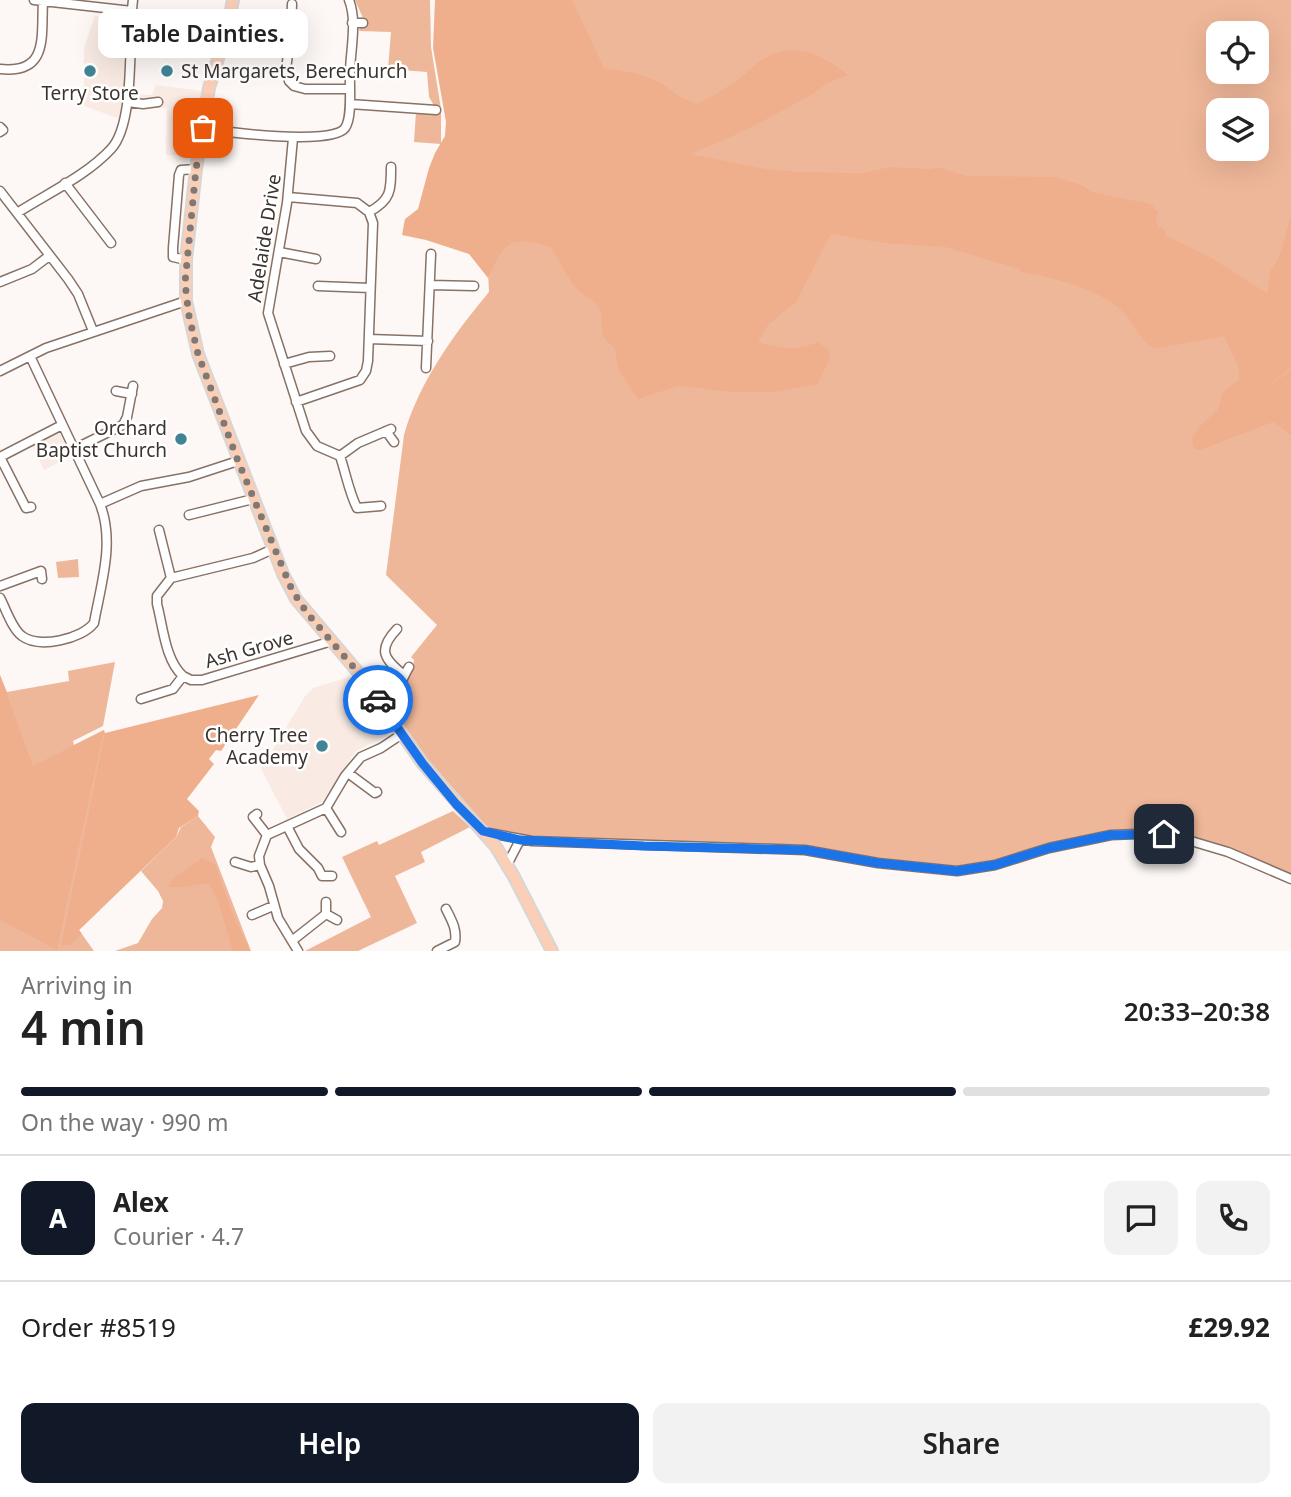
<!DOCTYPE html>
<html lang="en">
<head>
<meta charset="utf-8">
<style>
  body { margin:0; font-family:"Noto Sans",sans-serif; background:#f2f2f2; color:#222; height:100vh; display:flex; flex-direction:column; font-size:26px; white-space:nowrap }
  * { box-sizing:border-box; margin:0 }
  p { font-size:23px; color:#767676 }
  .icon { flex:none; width:38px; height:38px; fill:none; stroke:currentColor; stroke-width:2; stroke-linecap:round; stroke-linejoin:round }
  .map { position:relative; height:951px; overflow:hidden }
  .drawer { display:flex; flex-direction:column; background:#fff; flex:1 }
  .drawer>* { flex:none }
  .fabs { position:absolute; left:1206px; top:21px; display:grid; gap:14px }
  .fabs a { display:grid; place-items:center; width:63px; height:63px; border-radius:14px; background:#fff; box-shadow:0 7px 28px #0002; font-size:35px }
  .pin { position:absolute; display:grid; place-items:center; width:60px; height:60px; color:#fff; margin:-30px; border-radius:14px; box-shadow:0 4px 10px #0006 }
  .courier { position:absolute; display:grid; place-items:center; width:70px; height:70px; margin:-35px; border:5px solid #1a73e8; border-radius:50%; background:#fff; color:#222; box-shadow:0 2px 9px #0007 }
  .bubble { position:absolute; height:49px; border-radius:14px; background:#fff; box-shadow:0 7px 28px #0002; font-size:23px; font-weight:600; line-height:49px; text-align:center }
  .head em { font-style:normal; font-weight:600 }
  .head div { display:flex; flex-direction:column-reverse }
  .head { display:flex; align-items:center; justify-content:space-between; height:119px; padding:0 21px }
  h1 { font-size:46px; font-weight:600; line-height:52px }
  .bar { display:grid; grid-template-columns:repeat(4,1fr); gap:10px 7px; align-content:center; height:84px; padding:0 21px }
  .bar i { height:9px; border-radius:5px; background:#e0e0e0 }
  .bar .active { background:#111827 }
  .bar p { grid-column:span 4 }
  .line { display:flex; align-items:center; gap:18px; padding:0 21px; border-top:2px solid #e0e0e0 }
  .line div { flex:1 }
  .round { display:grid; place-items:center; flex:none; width:74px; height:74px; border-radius:14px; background:#f2f2f2 }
  .cta { display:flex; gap:14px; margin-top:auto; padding:14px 21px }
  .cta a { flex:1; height:80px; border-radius:14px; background:#111827; color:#fff; font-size:28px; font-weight:600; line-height:80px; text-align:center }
  .cta a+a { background:#f2f2f2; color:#222 }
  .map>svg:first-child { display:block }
  .built { fill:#f9ebe4 }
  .green { fill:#efb799; fill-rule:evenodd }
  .forest { fill:#f0af8c }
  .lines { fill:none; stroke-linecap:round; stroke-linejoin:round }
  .minor-casing { stroke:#887165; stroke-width:11 }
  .major-casing { stroke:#d8d6d5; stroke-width:14 }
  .minor { stroke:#fff; stroke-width:8 }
  .major { stroke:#fbceb6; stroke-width:10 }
  .done { stroke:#807874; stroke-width:7; stroke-dasharray:0 12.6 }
  .route { stroke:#1a73e8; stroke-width:9 }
  .poi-dot { fill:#428396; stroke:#fff; stroke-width:2.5 }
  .labels { text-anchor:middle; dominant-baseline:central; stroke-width:5; stroke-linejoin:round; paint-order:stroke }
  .poi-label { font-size:19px; fill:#3d332e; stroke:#fff; text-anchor:end }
  .street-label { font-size:19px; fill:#3d332e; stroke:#fff }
</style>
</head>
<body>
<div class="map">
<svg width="1291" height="951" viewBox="0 0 1291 951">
  <rect width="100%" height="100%" fill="#fdf8f5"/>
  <!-- built -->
  <path class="built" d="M95,16L123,21L122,45L136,48L135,94L152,95L156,85L202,91L195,156L166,155L167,108H135L120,119L84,106V48Z
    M58,431L71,456L44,470L32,444Z
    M353,676L389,735L356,751L322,802L287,819L261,769L305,696L313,688Z"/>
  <!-- green -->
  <path class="green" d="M355,0H430L431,47L441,109V144L414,142L416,112L439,114L429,97L427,72L388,69L391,32L359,31L363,18Z
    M435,0H1291V879L1272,870L1164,833L1111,835L957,871L805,850L532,841L480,824L426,762L390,708C396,691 412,679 414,660L411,657L437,625L386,575L404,435C419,382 454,334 489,292L488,273L444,145L448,121L435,48ZM1218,33H1256V72H1218ZM1218,110H1256V149H1218Z
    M78,559L79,577L58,578L56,562Z
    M115,662L103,726L73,741L74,745L104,730L109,744L100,910L79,930L94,951H0V675L7,692L69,681L68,671Z
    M453,811L470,827L421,852L425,862L395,876L417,923L358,951H305L371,917L342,857L377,841L379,845Z
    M198,816L215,837L211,847L251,951H115L138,943L152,919L162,908L163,901L158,891L141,871L176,837L181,827Z"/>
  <!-- forest -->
  <path class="forest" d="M435,0H572L604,68C623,71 642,73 659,82C673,91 681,99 698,104C712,96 726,88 739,79C745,74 750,69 756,64C788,39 819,51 848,75L828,83L808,97L746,130L691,154L766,169L799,172L862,173L890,167L930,169L937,167L967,176L1056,177L1084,186L1091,192L1151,204L1159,213L1156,216L1158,226L1165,230V235L1208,256L1267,293L1271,269L1278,260L1291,217V368L1260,392L1291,370V435L1273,422L1200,450L1194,449L1192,439L1198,428L1218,409L1223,392L1239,380V369L1224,336L1156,349C1138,341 1136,324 1123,312C1100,289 1052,277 1020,272L1019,269L945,247L883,243L831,234L796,302L768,325L758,342C778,349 797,351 818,342L828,349L830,359L817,385L773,392H734L678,386L638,399L619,371L614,347C592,332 608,324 599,308C594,299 586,297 578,290C570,283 558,258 550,247C509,234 505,242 488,278L469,254L426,240L402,235L405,219L418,209L429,168L435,153L445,136L446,122L433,48Z
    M0,675L33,766L104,730L57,950L0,920Z
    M259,695L221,751L216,750L209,759L214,764L187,799L199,811L198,816L179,828L176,837L79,930L82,934L70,945H61L105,733Z
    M202,858L215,864L232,912L250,951H233C225,930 221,899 208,883L182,887H168L173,878Z"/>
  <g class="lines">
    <!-- minor casing -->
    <g class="minor-casing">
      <path id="minor" d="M34,0L132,11
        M292,4L291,29L286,70L289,81L294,86L305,89H349
        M352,23H363
        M130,32L194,38L221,46
        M0,69C49,74 41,37 43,1
        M128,102L143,104L158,102
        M350,104L436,110
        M0,127L3,130L0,132
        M203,128C225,132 332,146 345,128C353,117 349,84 350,70C351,48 357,20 349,0
        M293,138L287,203L268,313L306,431L317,446L340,456C346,474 349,492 357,508L381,506
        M65,183L111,243
        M0,191L68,279L78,294L93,331
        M288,197L357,203L369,212L373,223L368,361L366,371L360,380L296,402
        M369,212C391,200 391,191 391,167
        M17,213C48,193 86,176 111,149C136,122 128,37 133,0
        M279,252L316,259
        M186,260L173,257V248L179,175L181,170L196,169
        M0,282L32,269L49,256
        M430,285L474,286
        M318,286L370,288
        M369,339L428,341
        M284,364L309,357L330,356
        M426,368L431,254
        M0,371L46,348L186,301
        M116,391L132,394
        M386,431L394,442
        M74,449L123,425L127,417L133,386
        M340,456L358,443L391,429
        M0,457L62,425
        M0,457L26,508L31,507
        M100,504L141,486L189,477L238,461
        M189,515L253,499
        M159,530L171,578
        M0,586L41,571L42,579
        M0,598C6,609 12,629 22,636C39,649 82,639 94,623C101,584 115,542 100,504L30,356
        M397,629C377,650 384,659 404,675
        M183,676C165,660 163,626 157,604V596L171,578L253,558L273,549
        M141,699L173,689L183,676L191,680H202L332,641
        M382,705C400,693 399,684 409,667
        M348,773L375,793L377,792
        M326,808L341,832
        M257,814L253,817L267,835
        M287,826L299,849L318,868L322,876H332
        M484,832L532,841L805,850L878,863L957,871L995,865L1049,848L1111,835L1164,833L1228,852L1291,879
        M235,862L251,867L260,865
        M507,865L520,840
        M326,914L337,920
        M252,915L273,906
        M293,940L326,914V902
        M298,951L278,918L269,886L260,865L259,856L267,835L326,808L345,776L361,757L381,748L402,734
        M437,951L455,942C457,929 452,921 446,909"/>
    </g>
    <!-- major casing -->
    <g class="major-casing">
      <path id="major" d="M233,0L227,29L209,88L196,169L186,260V301L198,354L283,574L296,599L363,678L423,764L496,847L513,875L552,951"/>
    </g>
    <!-- minor -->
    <use href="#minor" class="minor"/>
    <!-- major -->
    <use href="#major" class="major"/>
  </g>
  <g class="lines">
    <!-- done -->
    <path class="done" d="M203,128L196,169L185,283L189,316L198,354L238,461L292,590L307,613L363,678L378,700"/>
    <!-- route -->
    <path class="route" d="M378,700L423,764L456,804L483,831L520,840L644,846L805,850L878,863L957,871L995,865L1049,848L1111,835L1164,834"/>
  </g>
  <!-- markers -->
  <g class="poi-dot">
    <circle cx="90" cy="71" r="7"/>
    <circle cx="167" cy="71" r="7"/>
    <circle cx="181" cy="439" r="7"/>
    <circle cx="322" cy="746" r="7"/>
  </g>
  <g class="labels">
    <!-- poi labels -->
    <g class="poi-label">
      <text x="181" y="71" text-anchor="start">St Margarets, Berechurch</text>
      <text x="90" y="93" text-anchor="middle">Terry Store</text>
      <text x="167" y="428">Orchard<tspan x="167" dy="22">Baptist Church</tspan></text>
      <text x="308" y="735">Cherry Tree<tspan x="308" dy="22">Academy</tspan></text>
    </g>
    <!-- street labels -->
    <g class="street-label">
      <text transform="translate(264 238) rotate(-81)">Adelaide Drive</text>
      <text transform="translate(249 649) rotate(-16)">Ash Grove</text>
    </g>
  </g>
</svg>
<div class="fabs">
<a><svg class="icon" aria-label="locate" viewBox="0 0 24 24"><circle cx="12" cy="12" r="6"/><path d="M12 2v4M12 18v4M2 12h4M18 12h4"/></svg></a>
<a><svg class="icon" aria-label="layers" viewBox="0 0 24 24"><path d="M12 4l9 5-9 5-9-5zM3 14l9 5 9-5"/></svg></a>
</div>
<div class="pin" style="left:203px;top:128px;background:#ea580c"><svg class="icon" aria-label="bag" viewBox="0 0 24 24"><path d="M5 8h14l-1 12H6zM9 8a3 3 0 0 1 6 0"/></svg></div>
<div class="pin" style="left:1164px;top:834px;background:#1f2937"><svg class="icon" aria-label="home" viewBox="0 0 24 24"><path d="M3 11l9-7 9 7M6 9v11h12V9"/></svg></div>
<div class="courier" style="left:378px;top:700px"><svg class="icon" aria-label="car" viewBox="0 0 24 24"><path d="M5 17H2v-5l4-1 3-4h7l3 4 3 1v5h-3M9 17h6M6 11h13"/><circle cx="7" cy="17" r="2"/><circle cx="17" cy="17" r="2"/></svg></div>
<div class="bubble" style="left:98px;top:9px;width:210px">Table Dainties.</div>
</div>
<section class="drawer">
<div class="head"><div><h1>4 min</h1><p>Arriving in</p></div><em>20:33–20:38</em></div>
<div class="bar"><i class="active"></i><i class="active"></i><i class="active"></i><i></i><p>On the way · 990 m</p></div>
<div class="line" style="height:126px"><b class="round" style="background:#111827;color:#fff">A</b><div><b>Alex</b><p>Courier · 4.7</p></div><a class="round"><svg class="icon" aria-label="chat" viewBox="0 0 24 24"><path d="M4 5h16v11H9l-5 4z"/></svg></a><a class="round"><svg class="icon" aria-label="phone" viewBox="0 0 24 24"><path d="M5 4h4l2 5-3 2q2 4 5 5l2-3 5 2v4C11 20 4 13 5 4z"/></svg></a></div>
<div class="line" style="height:91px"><div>Order #8519</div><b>£29.92</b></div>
<div class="cta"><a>Help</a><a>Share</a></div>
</section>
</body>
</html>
